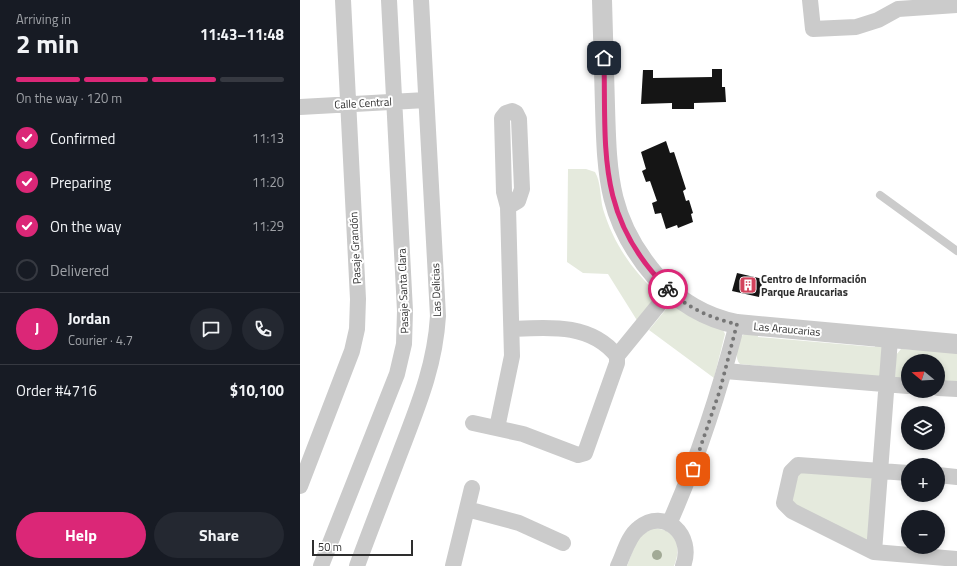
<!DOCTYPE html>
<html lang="en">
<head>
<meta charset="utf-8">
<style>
  body { margin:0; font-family:"Titillium Web",sans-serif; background:#242831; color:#f1f3f6; height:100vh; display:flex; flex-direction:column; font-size:15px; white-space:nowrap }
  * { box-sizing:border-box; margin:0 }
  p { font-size:13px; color:#9ea1a6 }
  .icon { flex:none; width:22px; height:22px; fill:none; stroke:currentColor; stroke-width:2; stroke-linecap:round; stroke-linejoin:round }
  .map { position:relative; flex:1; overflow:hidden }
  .details { display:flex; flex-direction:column; background:#171b24; width:300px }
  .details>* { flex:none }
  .needle { width:26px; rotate:288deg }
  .controls { position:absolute; left:601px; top:354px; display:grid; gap:8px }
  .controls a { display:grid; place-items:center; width:44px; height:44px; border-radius:50%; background:#171b24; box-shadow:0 2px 6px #0003; font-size:20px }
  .scale { position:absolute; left:12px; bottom:10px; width:101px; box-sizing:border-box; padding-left:4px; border:2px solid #2e2e2e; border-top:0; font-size:11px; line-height:14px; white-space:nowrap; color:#2e2e2e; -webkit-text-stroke:3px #fff; paint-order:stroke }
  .pin { position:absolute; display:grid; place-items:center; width:34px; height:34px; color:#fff; margin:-17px; border-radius:8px; box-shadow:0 2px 6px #0006 }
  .courier { position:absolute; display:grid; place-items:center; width:40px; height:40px; margin:-20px; border:3px solid #db2777; border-radius:50%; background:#fff; color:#222; box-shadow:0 1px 5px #0007 }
  .head em { font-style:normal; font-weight:700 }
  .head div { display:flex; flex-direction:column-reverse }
  .head { display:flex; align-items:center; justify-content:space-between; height:68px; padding:0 16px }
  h1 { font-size:26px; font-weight:700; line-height:30px }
  .bar { display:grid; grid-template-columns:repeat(4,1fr); gap:6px 4px; align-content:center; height:48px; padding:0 16px }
  .bar i { height:5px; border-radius:3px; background:#363941 }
  .bar .current { background:#db2777 }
  .bar p { grid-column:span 4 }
  .line { display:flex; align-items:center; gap:10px; padding:0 16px; border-top:1px solid #363941 }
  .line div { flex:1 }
  .round { display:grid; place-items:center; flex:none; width:42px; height:42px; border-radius:21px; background:#242831 }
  ol { padding:0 16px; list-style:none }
  li { display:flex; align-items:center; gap:12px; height:44px }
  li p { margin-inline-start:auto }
  li .icon { padding:4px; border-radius:50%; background:#db2777; color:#fff; stroke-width:4 }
  li:last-child { color:#9ea1a6 }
  li i { width:22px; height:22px; border:2px solid #363941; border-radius:50% }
  .action { display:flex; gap:8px; margin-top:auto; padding:8px 16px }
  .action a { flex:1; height:46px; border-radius:24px; background:#db2777; color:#fff; font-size:16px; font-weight:700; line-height:46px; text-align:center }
  .action a+a { background:#242831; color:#f1f3f6 }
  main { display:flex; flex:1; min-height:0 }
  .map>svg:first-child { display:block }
  .green { fill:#e5eadd }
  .building { fill:#151515 }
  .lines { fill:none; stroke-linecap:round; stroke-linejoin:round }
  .service { stroke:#cbcbcb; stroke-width:8 }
  .minor { stroke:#cbcbcb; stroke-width:16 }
  .tertiary { stroke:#cbcbcb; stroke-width:20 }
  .tree { fill:#a2aa96 }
  .done { stroke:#777; stroke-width:4; stroke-dasharray:0 7.2 }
  .route { stroke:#db2777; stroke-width:5 }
  .labels { text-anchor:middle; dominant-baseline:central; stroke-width:4; stroke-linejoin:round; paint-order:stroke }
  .street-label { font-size:11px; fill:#2e2e2e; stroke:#fff }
  .poi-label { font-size:11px; font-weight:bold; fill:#2e2e2e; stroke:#fff; text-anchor:start }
</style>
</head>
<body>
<main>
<section class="details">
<div class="head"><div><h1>2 min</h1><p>Arriving in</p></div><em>11:43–11:48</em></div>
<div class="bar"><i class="current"></i><i class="current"></i><i class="current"></i><i></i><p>On the way · 120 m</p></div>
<ol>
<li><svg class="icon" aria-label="check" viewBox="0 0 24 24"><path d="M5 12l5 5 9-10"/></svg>Confirmed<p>11:13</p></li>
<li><svg class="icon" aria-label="check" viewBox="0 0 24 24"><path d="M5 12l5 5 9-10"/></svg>Preparing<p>11:20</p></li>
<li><svg class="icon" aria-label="check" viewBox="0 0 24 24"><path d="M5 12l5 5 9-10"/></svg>On the way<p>11:29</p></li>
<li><i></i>Delivered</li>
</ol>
<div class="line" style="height:72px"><b class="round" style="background:#db2777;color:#fff">J</b><div><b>Jordan</b><p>Courier · 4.7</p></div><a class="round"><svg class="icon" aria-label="chat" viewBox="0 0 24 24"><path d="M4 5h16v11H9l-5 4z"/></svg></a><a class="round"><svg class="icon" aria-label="phone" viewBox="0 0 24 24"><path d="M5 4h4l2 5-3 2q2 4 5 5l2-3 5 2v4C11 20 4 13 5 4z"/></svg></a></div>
<div class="line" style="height:52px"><div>Order #4716</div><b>$10,100</b></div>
<div class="action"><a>Help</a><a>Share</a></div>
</section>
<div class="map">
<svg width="657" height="566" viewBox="0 0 657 566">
  <rect width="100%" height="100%" fill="#fff"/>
  <!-- green -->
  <path class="green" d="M268,169H286L295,172C301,182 300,197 303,209C313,242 331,269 356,292V296L338,322L308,274L283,273L267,262Z
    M372,305L423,330L425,334L414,378L349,330L367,308Z
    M458,331V337L575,347V344L582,346L581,378L440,364C434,358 436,341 443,335C446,332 454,332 458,331Z
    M601,349L657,352V384L638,383V361H608V381L595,379L596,355Z
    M505,470L573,477L569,546L493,506L491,498L499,473Z
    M353,528C357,529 365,529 368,532C380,540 379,554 374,566H327L338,537Z"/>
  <!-- building -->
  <path class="building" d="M412,69H422V87H425L426,102L394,103V109H372V103L341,104L343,70H353V78L412,77Z
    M366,141L370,153L374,152L386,189L383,191L386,201L389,200L393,213L391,214L393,222L378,228L377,225L366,229L361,213L355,214L352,203L357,201L350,181L346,182L342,171L346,169L341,152Z
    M437,273L463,279L459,297L432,291Z"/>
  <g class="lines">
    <!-- service -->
    <path class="service" d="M580,195L657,251"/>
    <!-- minor -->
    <path class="minor" d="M510,0L513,29L556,27L578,20L598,9L657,5
      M0,107L126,100
      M212,329C249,327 291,323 317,356
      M425,371L608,386
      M638,388L657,389
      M173,423L223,434L278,455L285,453L317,363V356L370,291
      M197,428L212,356L208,207L204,192L202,118L206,113L212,111L216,113L219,119L222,189L218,201L208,207
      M608,473L498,465L491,472L484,503L492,511L574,552L657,559
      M638,475L657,477
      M0,486L52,351L57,329L58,299L43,0
      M167,509L219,523L263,543
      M369,524C398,459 419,393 437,324
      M574,552L590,339
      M21,566L97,374L104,344L105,311L89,0
      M57,566C71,528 86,490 100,453C118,406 135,366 138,316L121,0
      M153,566L172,488
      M318,566C324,554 328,536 339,528C364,507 395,535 383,566"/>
    <!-- tertiary -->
    <path class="tertiary" d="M302,0C303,35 304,71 305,106C307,177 308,222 357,278C378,301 406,318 437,324L657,344"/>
  </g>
  <!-- trees -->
  <circle class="tree" cx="357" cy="555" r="5"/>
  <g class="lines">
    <!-- done -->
    <path class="done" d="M368,289C386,307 412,319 437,324L420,390L393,469"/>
    <!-- route -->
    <path class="route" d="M304,58C306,151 296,218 368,289"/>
  </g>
  <!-- icons -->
  <defs>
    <g id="building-square" transform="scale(0.9)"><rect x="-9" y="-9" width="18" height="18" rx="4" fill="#d2435c" stroke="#fff"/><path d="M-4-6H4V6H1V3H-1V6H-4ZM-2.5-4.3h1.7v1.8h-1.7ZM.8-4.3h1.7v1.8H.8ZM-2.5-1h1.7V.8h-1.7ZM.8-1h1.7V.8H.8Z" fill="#fff"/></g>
  </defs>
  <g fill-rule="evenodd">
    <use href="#building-square" x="448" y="285"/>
  </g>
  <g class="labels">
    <!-- street labels -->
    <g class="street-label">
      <text transform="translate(63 103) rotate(-3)">Calle Central</text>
      <text transform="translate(55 248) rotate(-93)">Pasaje Grandón</text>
      <text transform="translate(136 290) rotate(-92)">Las Delicias</text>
      <text transform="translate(103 291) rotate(-92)">Pasaje Santa Clara</text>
      <text transform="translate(487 329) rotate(5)">Las Araucarias</text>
    </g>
    <!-- poi labels -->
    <g class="poi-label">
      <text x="461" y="279">Centro de Información<tspan x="461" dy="13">Parque Araucarias</tspan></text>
    </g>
  </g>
</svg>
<div class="controls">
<a><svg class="needle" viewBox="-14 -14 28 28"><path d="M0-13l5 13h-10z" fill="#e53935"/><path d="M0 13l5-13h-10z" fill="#9ea1a6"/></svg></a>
<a><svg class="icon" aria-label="layers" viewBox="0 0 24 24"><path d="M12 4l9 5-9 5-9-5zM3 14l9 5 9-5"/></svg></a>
<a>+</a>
<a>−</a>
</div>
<div class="scale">50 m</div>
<div class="pin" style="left:393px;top:469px;background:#ea580c"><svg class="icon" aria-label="bag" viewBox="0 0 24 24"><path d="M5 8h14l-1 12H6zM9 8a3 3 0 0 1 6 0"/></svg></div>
<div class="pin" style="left:304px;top:58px;background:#1f2937"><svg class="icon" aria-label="home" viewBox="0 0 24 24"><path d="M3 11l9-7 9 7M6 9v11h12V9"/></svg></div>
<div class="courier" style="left:368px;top:289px"><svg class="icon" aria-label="bike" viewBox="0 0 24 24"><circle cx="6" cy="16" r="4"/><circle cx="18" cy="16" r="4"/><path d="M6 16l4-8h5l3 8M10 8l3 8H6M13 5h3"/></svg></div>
</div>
</main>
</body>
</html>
